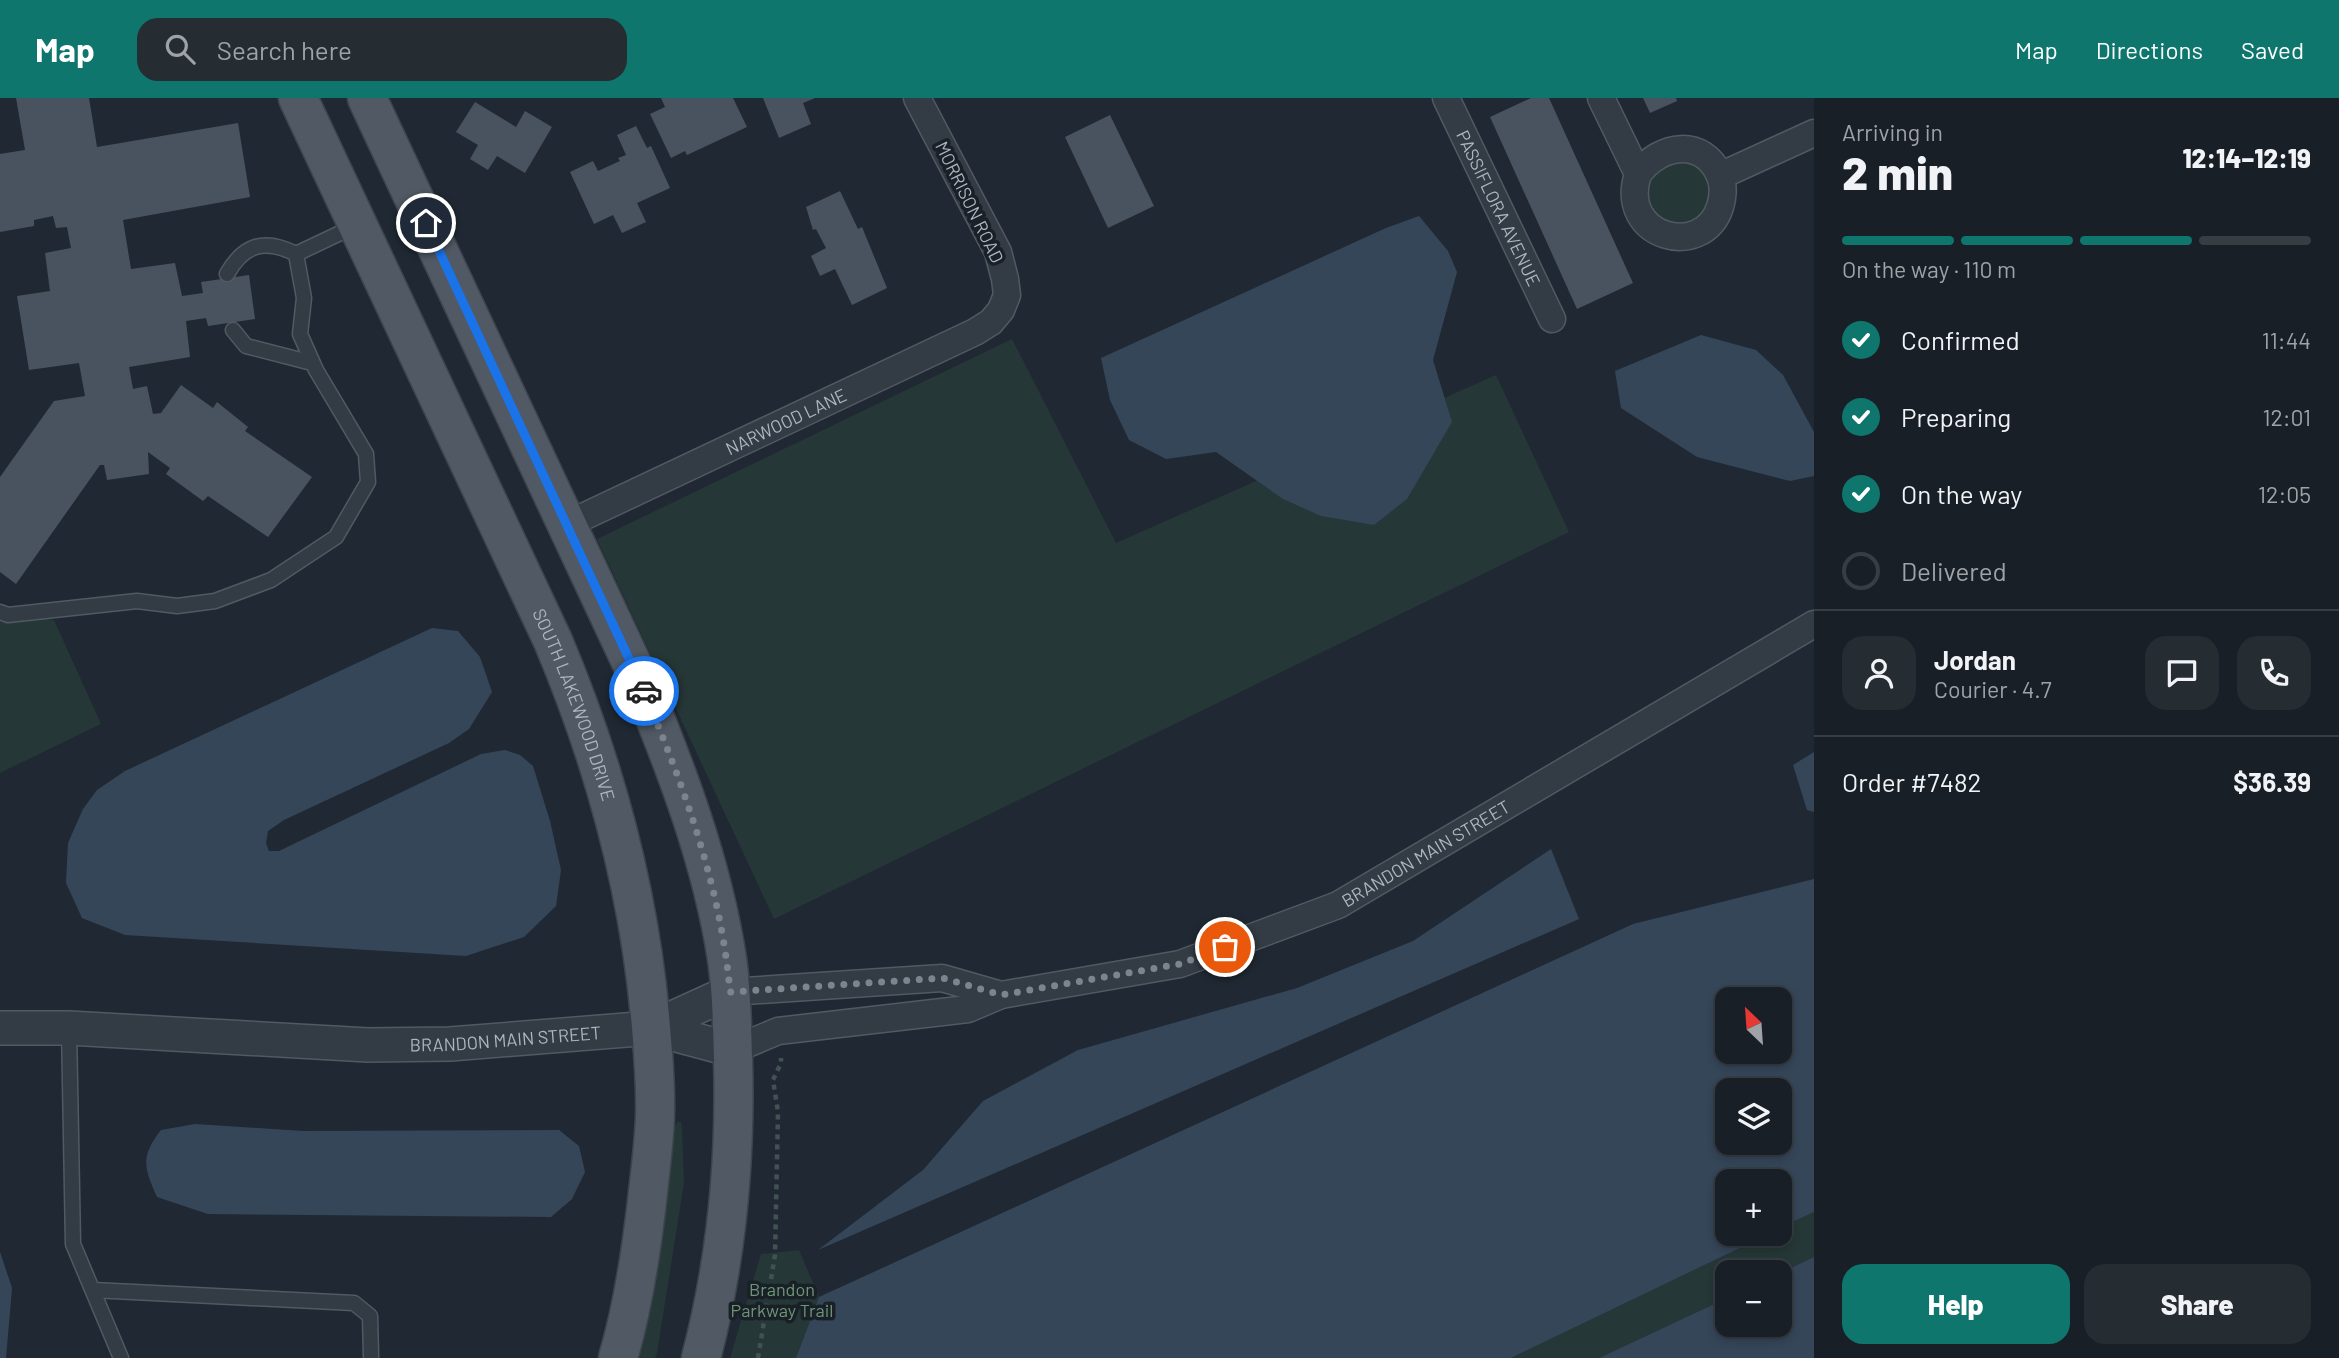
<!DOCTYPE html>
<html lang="en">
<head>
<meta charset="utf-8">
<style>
  body { margin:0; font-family:Barlow,sans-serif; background:#252c32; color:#f1f3f6; height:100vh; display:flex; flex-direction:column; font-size:26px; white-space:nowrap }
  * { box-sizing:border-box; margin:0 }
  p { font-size:23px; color:#9fa2a7 }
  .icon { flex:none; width:38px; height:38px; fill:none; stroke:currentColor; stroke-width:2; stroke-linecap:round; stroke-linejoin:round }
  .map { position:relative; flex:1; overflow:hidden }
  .drawer { display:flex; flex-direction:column; background:#181f26; width:525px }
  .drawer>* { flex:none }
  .needle { width:46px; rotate:335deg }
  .buttons { position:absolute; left:1715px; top:889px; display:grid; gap:14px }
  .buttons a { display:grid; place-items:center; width:77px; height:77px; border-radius:14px; background:#181f26; box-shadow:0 4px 10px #0003,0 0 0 2px #363d43; font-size:35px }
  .pin { position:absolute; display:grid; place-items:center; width:60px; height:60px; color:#fff; margin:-30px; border:4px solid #fff; border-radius:50%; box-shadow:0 2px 7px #0007 }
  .courier { position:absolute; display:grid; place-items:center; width:70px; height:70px; margin:-35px; border:5px solid #1a73e8; border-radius:50%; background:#fff; color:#222; box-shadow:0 2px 9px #0007 }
  .head em { font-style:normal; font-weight:800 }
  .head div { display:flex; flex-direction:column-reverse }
  .head { display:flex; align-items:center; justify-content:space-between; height:119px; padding:0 28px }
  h1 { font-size:46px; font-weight:800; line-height:52px }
  .bar { display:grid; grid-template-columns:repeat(4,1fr); gap:10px 7px; align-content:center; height:84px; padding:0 28px }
  .bar i { height:9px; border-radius:5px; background:#363d43 }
  .bar .current { background:#0f766e }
  .bar p { grid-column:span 4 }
  .line { display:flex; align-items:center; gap:18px; padding:0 28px; border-top:2px solid #363d43 }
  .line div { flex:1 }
  .round { display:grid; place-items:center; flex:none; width:74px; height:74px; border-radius:21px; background:#252c32 }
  ol { padding:0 28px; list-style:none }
  li { display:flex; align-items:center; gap:21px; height:77px }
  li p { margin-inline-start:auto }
  li .icon { padding:7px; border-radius:50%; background:#0f766e; color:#fff; stroke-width:4 }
  li:last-child { color:#9fa2a7 }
  li i { width:38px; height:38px; border:4px solid #363d43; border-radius:50% }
  .button { display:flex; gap:14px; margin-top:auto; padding:14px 28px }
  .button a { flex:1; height:80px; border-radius:21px; background:#0f766e; color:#fff; font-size:28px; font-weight:800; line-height:80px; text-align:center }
  .button a+a { background:#252c32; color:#f1f3f6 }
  header { display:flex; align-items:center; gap:42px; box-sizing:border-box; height:98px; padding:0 35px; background:#0f766e; color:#fff }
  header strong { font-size:33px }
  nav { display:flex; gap:38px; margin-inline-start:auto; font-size:24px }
  .search { width:490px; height:63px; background:#252c32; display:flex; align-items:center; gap:18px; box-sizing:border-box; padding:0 24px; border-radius:21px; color:#9fa2a7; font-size:26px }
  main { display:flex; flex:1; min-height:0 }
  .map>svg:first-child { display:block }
  .green { fill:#253736 }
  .water { fill:#354659; fill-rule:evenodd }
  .building { fill:#49535f }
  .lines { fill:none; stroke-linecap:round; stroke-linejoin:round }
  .service-casing { stroke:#515962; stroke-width:17 }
  .minor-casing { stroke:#515962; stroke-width:29 }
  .tertiary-casing { stroke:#515962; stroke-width:36 }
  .primary-casing { stroke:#3d444e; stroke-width:41 }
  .path { stroke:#425254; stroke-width:4.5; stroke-dasharray:5 5; stroke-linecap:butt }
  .service { stroke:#333b44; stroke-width:14 }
  .minor { stroke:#333b44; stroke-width:26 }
  .tertiary { stroke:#333b44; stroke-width:33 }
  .primary { stroke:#515a64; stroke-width:38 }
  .done { stroke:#7c858f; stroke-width:7; stroke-dasharray:0 12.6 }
  .route { stroke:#1a73e8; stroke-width:9 }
  .labels { text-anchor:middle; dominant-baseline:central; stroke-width:7; stroke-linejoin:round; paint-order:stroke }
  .street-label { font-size:18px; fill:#adb6c1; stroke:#192028 }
  .park-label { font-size:18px; fill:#6f9576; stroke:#192028 }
</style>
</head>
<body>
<header>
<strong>Map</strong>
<div class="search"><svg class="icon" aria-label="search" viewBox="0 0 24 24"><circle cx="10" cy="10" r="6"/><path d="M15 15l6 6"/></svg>Search here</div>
<nav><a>Map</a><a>Directions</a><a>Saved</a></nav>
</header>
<main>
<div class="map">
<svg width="1814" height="1260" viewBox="0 0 1814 1260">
  <rect width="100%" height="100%" fill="#202933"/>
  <!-- green -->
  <path class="green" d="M1695,54L1722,104L1671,139L1635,87L1638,76Z
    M1012,241L1116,445L1496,277L1569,434L774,821L597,441Z
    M0,515L54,522L101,626L0,675Z
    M677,1024H681L682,1031L684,1085L657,1255L655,1260H639L660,1152L674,1030Z
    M1814,1114V1159L1780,1175L1727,1174V1200L1599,1260H1511L1769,1136H1780V1130Z
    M799,1152L819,1199L796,1260H730L761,1156Z"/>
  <!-- water -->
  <path class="water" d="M1419,118L1448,153L1457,174L1433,262L1452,324L1407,401L1374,427L1321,418L1283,401L1216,354L1166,361L1129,342L1110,302L1101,260L1386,130Z
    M1701,237L1756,252L1783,277L1814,334V378L1790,383L1697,359L1621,310L1615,273Z
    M432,530L458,533L480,559L492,594L469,631L449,645L284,722L268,733L266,745L269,753H279L481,656L505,652L520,657L533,668L550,723L561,772L556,808L524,839L466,858L125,837L82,820L66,785L68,745L83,711L97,692L125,673Z
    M1814,654V714L1807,712L1793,667Z
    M1551,751L1579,821L818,1152L923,1072L983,1003L1078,952L1297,890L1413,843Z
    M1814,781V1114L1780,1130V1083H1727V1136H1769L1511,1260H796L819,1199L1633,826ZM1727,901H1780V954H1727ZM1727,992H1780V1045H1727Z
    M195,1026L303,1033L559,1032L579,1048L585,1074L572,1101L551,1119L208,1116L157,1099C144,1069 140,1059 161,1032Z
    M0,1154L12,1190L6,1260H0Z
    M1814,1159V1260H1599L1727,1200V1227H1780V1175Z"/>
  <!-- building -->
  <path class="building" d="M16,0H89L97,49L238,25L250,99L123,122L131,171L175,165L182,198L203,195L201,184L249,177L255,221L208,228L206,220L186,223L190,259L129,269L133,291L147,288L153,316L161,315L181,287L213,310L217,304L248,329L245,333L312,379L268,439L208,398L203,403L166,376L170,370L148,354L149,376L107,382L104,367H100L16,486L0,474V379L54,303L85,298L79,265L29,272L17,198L50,193L45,155L71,150L67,129L56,130L53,118L34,122V128L0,134V56L25,52Z
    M661,0H733L747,29L687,57L685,53L671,60L650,16L665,9Z
    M763,0H815L803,5L811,26L779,40Z
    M1531,0H1549L1633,185L1577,211L1490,19Z
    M1643,0H1676L1677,3L1650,15Z
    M475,4L516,29L525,13L552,29L525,75L497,58L488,72L470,61L478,47L456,34Z
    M1110,17L1154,108L1108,130L1065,39Z
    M636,28L647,50L651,48L670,90L637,105L646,124L622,135L613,117L594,126L570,74L593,63L598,73L620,63L618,60L626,57L617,37Z
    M840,93L858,131L862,129L887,190L852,207L835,171L820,178L811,158L826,150L816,131L813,132L806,109Z"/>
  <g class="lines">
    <!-- service casing -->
    <g class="service-casing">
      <path id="service" d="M227,176C244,146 265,140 296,156
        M233,232L246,248L312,265
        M0,514L8,517L137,503L177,508L215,503L271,482L336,439L368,384L366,356L316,272L300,236L304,200L296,156L355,128
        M69,930L73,1146L121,1260
        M93,1192L354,1205L370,1218L371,1258"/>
    </g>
    <!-- minor casing -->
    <g class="minor-casing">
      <g id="minor">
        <path id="s1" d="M1446,0L1552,221"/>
        <path d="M1601,0L1638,76C1617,140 1703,162 1720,109C1723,99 1724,88 1720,78C1703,39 1660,46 1638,76"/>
        <path d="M1720,78L1814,35"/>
        <path id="s2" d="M566,427L975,234L991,224L1001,212L1007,197L1005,181L998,154L917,0"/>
        <path d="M730,894L942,880L1001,897"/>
        <path id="s3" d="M733,952L778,933L968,911L1001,897L1180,866L1338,807L1814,526"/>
      </g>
    </g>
    <!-- tertiary casing -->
    <g class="tertiary-casing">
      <g id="tertiary">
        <path id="s4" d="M0,930H69L368,947L450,946L651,930L730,894"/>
        <path d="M651,930L733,952"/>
      </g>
    </g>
    <!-- primary casing -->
    <g class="primary-casing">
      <g id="primary">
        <path id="s5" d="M298,0L553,543C604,664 638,787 650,918C653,951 656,985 655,1018C654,1047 650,1075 647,1103C641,1156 633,1209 618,1260"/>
        <path d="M367,0L640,583C677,673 712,764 727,861C732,894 732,928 733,961C736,1063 727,1161 701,1260"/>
      </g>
    </g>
    <!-- path -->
    <path class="path" d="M758,1260L775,1157L778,1014L773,982L781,965V960"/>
    <!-- service -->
    <use href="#service" class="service"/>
    <!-- minor -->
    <use href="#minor" class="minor"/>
    <!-- tertiary -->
    <use href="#tertiary" class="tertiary"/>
    <!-- primary -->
    <use href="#primary" class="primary"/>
  </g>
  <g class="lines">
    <!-- done -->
    <path class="done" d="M644,593C684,689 721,789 730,894L943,880L1001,897L1180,866L1225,849"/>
    <!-- route -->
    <path class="route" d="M426,125L644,593"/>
  </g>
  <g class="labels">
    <!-- street labels -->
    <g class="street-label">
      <text transform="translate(970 104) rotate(64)">MORRISON ROAD</text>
      <text stroke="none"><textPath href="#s1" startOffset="122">PASSIFLORA AVENUE</textPath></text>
      <text stroke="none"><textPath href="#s2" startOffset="243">NARWOOD LANE</textPath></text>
      <text stroke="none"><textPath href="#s5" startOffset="667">SOUTH LAKEWOOD DRIVE</textPath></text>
      <text stroke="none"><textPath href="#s3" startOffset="728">BRANDON MAIN STREET</textPath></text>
      <text stroke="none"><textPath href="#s4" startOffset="506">BRANDON MAIN STREET</textPath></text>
    </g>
    <!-- park labels -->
    <g class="park-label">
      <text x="782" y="1191">Brandon<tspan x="782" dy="21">Parkway Trail</tspan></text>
    </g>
  </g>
</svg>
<div class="buttons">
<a><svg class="needle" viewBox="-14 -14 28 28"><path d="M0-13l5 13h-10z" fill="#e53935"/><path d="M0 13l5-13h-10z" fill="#9fa2a7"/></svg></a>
<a><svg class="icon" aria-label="layers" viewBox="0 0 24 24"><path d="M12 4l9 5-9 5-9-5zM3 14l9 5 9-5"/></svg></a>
<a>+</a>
<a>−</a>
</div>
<div class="pin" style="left:1225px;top:849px;background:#ea580c"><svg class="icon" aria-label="bag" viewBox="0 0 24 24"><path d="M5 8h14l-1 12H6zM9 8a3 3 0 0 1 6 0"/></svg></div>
<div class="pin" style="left:426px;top:125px;background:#1f2937"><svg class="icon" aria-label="home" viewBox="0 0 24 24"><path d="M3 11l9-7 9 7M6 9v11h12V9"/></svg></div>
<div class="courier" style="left:644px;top:593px"><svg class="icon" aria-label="car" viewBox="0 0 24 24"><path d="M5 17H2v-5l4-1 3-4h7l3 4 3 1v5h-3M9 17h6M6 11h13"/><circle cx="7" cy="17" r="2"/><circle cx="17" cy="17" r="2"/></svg></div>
</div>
<section class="drawer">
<div class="head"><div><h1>2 min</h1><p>Arriving in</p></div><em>12:14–12:19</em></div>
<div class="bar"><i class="current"></i><i class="current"></i><i class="current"></i><i></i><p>On the way · 110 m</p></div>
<ol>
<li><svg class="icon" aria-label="check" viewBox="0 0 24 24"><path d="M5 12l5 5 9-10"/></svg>Confirmed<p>11:44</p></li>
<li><svg class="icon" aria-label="check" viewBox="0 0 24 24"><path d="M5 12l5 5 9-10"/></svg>Preparing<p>12:01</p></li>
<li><svg class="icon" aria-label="check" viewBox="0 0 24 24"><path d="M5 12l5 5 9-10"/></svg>On the way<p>12:05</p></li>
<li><i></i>Delivered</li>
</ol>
<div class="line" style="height:126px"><a class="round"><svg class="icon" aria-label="person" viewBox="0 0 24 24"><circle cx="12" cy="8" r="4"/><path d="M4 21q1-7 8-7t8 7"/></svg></a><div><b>Jordan</b><p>Courier · 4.7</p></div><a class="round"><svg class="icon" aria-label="chat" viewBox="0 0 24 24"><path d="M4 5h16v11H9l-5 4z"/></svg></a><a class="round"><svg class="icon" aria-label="phone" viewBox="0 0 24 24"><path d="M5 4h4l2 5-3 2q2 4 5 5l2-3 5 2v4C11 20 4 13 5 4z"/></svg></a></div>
<div class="line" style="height:91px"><div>Order #7482</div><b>$36.39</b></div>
<div class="button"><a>Help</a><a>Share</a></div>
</section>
</main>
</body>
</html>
